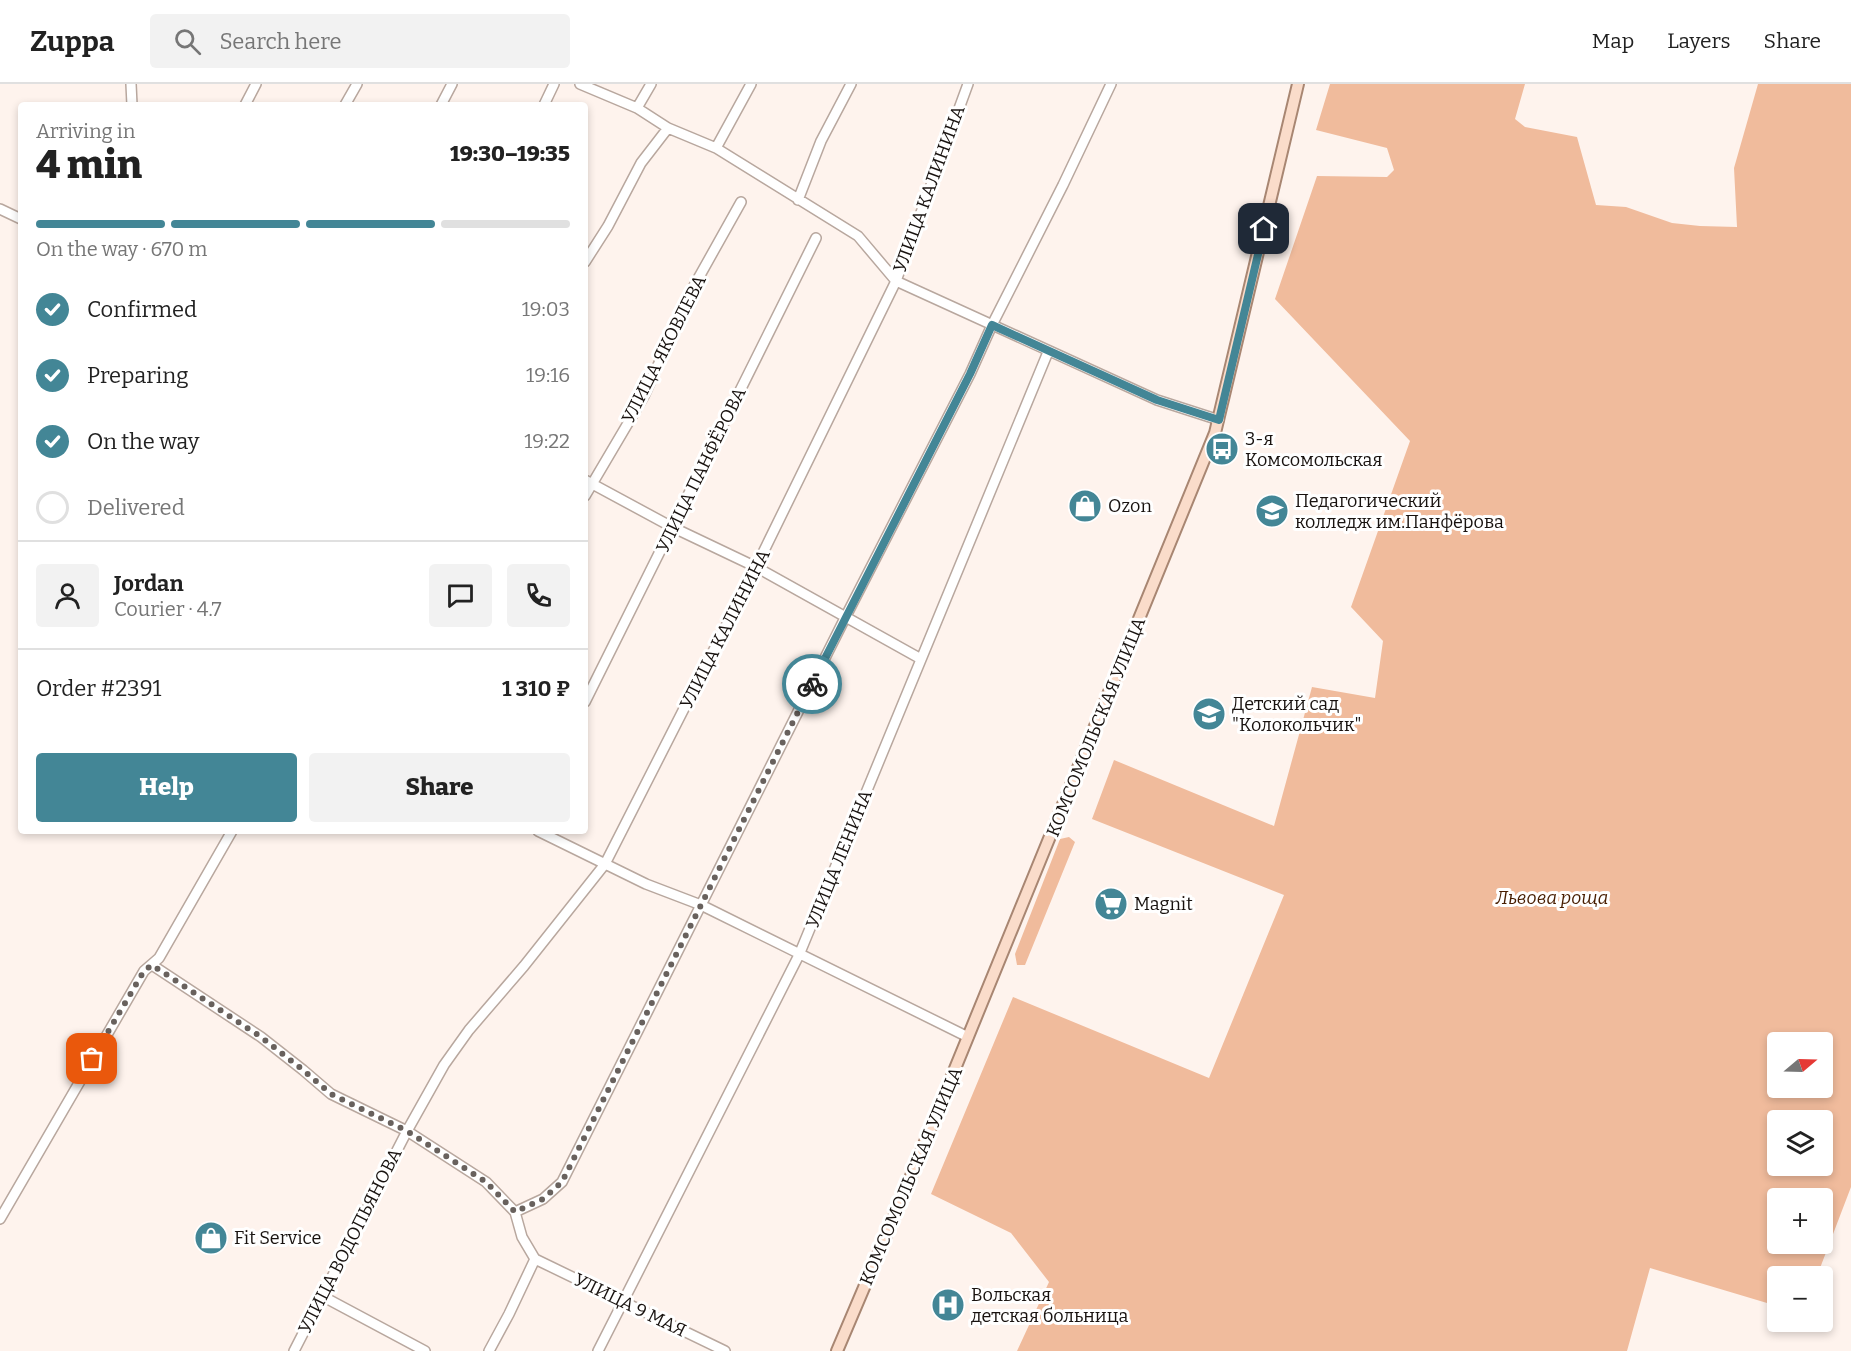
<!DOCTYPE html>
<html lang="en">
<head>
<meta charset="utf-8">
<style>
  body { margin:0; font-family:Bitter,serif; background:#f2f2f2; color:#222; height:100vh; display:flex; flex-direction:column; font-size:22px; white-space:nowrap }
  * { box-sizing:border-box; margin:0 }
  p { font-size:20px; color:#767676 }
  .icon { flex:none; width:33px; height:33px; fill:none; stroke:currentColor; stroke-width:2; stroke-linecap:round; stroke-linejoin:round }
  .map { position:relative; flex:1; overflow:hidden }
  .sheet { position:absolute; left:18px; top:18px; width:570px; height:732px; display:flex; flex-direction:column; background:#fff; border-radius:6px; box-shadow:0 3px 9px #0003 }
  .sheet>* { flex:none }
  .needle { width:39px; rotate:71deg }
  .fabs { position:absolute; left:1767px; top:948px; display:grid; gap:12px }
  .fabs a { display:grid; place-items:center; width:66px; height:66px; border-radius:6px; background:#fff; box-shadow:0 3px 9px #0003; font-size:30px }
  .pin { position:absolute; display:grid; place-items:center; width:51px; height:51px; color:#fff; margin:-26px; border-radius:12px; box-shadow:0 3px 9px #0006 }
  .courier { position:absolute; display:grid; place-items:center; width:60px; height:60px; margin:-30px; border:4px solid #438696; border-radius:50%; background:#fff; color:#222; box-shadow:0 2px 8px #0007 }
  .head em { font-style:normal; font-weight:800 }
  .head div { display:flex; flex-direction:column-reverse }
  .head { display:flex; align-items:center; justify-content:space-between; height:102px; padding:0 18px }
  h1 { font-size:39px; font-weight:800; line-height:45px }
  .bar { display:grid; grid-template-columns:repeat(4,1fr); gap:9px 6px; align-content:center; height:72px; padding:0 18px }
  .bar i { height:8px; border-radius:4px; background:#e0e0e0 }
  .bar .current { background:#438696 }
  .bar p { grid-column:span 4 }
  .line { display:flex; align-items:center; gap:15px; padding:0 18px; border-top:2px solid #e0e0e0 }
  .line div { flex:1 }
  .round { display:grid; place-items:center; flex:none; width:63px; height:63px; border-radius:6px; background:#f2f2f2 }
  ol { padding:0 18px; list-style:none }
  li { display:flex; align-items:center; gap:18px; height:66px }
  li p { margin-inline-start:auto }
  li .icon { padding:6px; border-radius:50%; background:#438696; color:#fff; stroke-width:4 }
  li:last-child { color:#767676 }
  li i { width:33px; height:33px; border:3px solid #e0e0e0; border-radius:50% }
  .action { display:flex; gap:12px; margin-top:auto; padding:12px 18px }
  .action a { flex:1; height:69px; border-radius:6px; background:#438696; color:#fff; font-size:24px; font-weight:800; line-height:69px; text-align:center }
  .action a+a { background:#f2f2f2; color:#222 }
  header { display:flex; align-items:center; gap:36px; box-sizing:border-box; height:84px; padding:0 30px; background:#fff; border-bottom:2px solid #e0e0e0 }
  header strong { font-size:28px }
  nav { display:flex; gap:33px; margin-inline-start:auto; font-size:21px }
  .search { width:420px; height:54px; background:#f2f2f2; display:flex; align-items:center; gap:15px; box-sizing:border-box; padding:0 21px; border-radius:6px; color:#767676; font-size:22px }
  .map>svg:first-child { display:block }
  .green { fill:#f0bb9c; fill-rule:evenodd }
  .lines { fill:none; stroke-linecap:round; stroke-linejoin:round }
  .minor-casing { stroke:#b8a79e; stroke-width:12 }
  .major-casing { stroke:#a88672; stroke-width:14 }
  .minor { stroke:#fff; stroke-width:9 }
  .major { stroke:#fadcca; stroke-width:10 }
  .done { stroke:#68615d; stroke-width:6; stroke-dasharray:0 10.8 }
  .route { stroke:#438696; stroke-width:8 }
  .labels { text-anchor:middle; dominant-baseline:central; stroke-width:6; stroke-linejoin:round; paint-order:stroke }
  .street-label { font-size:18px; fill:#18120f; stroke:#fff }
  .poi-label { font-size:18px; fill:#18120f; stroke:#fff; text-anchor:start }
  .park-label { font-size:18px; font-style:italic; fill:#471d00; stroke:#fff }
</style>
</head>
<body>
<header>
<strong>Zuppa</strong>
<div class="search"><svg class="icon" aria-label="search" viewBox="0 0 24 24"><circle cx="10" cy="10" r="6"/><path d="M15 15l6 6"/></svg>Search here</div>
<nav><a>Map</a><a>Layers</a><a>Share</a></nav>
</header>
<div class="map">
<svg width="1851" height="1267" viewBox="0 0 1851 1267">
  <rect width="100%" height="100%" fill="#fef3ed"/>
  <!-- green -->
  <path class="green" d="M1330,0H1525L1515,35L1525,43L1577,53L1596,121L1626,123L1672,139L1700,142L1737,143L1734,84L1758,0H1851V1103L1817,1192H1778L1777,1222L1650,1184L1627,1267H1017L1049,1198L1011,1149L931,1110L1013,913L1209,994L1284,811L1092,735L1114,676L1274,742L1312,603L1375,614L1383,557L1351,523L1410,357L1275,215L1317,92L1387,93L1394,86L1387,64L1316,46ZM1778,958H1822V1004H1778ZM1822,1036V1082H1778V1036ZM1778,1114H1822V1160H1778Z
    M1069,753L1075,758L1025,881H1017L1015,870L1060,755Z"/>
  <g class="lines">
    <!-- minor casing -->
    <g class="minor-casing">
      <path id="minor" d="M131,0L132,21
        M580,0L637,24L668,44L716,64L858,152L896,197L1157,316L1219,336
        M245,21L256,0
        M345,21L357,0
        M441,21L452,0
        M544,21L554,0
        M637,24L651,0
        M716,64L751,0
        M798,116L821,57L851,0
        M0,125L21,135
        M585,178L608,142L641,79L668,44
        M585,396L672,443L756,483L921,575
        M585,412L644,312L694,202L741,118
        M585,618L816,154
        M538,747L646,800L701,821L968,953
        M152,881L261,953L303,986L331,1010L407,1047L486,1098L515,1128L522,1153L535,1175
        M515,1128L543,1115L562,1098L846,532L970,290L992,241L1063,101L1111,0
        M0,1135L144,887L159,874L232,747
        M535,1175L725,1267
        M322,1212L425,1267
        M294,1267L407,1047L444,981L469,946L524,882L605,780L756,483L896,197L968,0
        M489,1267L509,1230L535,1175
        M598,1267L799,871L1048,268"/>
    </g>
    <!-- major casing -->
    <g class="major-casing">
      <path id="major" d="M837,1267L900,1119L1215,349L1298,0"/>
    </g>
    <!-- minor -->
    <use href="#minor" class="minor"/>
    <!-- major -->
    <use href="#major" class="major"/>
  </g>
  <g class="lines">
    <!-- done -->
    <path class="done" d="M92,975L144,887L152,881L261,953L303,986L331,1010L407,1047L486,1098L515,1128L543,1115L562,1098L812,600"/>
    <!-- route -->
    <path class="route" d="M812,600L970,290L992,241L1157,316L1219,336L1264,145"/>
  </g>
  <!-- icons -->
  <defs>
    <g id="bus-disc" transform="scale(1.725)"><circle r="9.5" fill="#438696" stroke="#fff"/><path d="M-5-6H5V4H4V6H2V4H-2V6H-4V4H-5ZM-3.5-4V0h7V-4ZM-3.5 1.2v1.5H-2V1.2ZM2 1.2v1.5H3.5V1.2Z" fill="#fff"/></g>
    <g id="shop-disc" transform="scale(1.725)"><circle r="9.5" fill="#438696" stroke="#fff"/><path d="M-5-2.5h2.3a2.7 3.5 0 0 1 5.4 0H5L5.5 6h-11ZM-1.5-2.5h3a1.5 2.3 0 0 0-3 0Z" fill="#fff"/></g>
    <g id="university-disc" transform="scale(1.725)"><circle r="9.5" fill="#438696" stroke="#fff"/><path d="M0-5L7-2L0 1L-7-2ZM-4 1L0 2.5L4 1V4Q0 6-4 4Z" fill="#fff"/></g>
    <g id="school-disc" transform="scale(1.725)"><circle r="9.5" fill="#438696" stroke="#fff"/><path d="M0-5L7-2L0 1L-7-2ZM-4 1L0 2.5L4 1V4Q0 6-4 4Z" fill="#fff"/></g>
    <g id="supermarket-disc" transform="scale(1.725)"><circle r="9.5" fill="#438696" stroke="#fff"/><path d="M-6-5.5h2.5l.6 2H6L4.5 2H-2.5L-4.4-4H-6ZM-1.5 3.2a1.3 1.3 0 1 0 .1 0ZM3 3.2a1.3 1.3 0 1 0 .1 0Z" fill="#fff"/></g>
    <g id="hospital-disc" transform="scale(1.725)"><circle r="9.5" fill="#438696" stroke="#fff"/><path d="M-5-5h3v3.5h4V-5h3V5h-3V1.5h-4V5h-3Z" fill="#fff"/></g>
  </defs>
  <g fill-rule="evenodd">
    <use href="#bus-disc" x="1222" y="365"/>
    <use href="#shop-disc" x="1085" y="422"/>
    <use href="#university-disc" x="1272" y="427"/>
    <use href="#school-disc" x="1209" y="630"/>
    <use href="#supermarket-disc" x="1111" y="820"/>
    <use href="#shop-disc" x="211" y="1154"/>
    <use href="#hospital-disc" x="948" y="1221"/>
  </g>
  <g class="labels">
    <!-- street labels -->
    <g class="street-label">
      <text transform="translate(929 105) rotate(-70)">УЛИЦА КАЛИНИНА</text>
      <text transform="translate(664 265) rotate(-63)">УЛИЦА ЯКОВЛЕВА</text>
      <text transform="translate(701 386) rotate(-64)">УЛИЦА ПАНФЁРОВА</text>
      <text transform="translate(725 545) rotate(-63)">УЛИЦА КАЛИНИНА</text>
      <text transform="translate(1096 643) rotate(-68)">КОМСОМОЛЬСКАЯ УЛИЦА</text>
      <text transform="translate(839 775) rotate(-68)">УЛИЦА ЛЕНИНА</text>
      <text transform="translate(911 1092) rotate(-67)">КОМСОМОЛЬСКАЯ УЛИЦА</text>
      <text transform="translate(350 1157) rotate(-63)">УЛИЦА ВОДОПЬЯНОВА</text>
      <text transform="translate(630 1221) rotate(26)">УЛИЦА 9 МАЯ</text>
    </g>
    <!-- poi labels -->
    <g class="poi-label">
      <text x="1245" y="355">3-я<tspan x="1245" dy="21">Комсомольская</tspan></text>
      <text x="1295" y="417">Педагогический<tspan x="1295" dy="21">колледж им.Панфёрова</tspan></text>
      <text x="1108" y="422">Ozon</text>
      <text x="1232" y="620">Детский сад<tspan x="1232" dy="21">"Колокольчик"</tspan></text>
      <text x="1134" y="820">Magnit</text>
      <text x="234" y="1154">Fit Service</text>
      <text x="971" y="1211">Вольская<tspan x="971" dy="21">детская больница</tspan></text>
    </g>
    <!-- park labels -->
    <g class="park-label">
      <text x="1552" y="814">Львова роща</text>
    </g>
  </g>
</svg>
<div class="fabs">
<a><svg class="needle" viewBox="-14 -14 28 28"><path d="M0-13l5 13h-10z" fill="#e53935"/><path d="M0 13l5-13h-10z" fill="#767676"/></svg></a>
<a><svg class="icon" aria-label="layers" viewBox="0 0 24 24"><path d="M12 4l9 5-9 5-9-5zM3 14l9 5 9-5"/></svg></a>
<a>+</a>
<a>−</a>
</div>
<div class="pin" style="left:92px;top:975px;background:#ea580c"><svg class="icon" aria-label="bag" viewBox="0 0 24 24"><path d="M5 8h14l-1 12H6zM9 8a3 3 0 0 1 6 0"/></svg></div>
<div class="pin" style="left:1264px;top:145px;background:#1f2937"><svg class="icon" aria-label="home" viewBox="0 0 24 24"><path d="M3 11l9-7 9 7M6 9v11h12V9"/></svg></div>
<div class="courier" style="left:812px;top:600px"><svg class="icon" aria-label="bike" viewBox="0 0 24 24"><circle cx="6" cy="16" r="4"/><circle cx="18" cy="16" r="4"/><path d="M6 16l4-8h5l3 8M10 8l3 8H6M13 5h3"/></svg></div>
<section class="sheet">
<div class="head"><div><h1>4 min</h1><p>Arriving in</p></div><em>19:30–19:35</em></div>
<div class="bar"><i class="current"></i><i class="current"></i><i class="current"></i><i></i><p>On the way · 670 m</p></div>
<ol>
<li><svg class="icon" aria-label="check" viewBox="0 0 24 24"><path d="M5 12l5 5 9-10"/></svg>Confirmed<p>19:03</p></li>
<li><svg class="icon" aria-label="check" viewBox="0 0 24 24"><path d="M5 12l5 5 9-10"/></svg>Preparing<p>19:16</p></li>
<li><svg class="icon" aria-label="check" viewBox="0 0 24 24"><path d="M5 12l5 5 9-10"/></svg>On the way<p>19:22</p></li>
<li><i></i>Delivered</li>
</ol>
<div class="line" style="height:108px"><a class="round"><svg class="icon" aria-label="person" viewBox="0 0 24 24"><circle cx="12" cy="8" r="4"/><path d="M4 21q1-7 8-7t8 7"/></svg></a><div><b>Jordan</b><p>Courier · 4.7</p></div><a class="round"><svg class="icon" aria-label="chat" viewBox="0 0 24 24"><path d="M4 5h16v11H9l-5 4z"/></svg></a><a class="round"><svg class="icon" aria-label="phone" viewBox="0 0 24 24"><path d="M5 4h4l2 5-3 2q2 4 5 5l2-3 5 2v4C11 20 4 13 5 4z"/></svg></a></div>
<div class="line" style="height:78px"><div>Order #2391</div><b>1 310 ₽</b></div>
<div class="action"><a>Help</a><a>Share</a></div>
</section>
</div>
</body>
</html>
